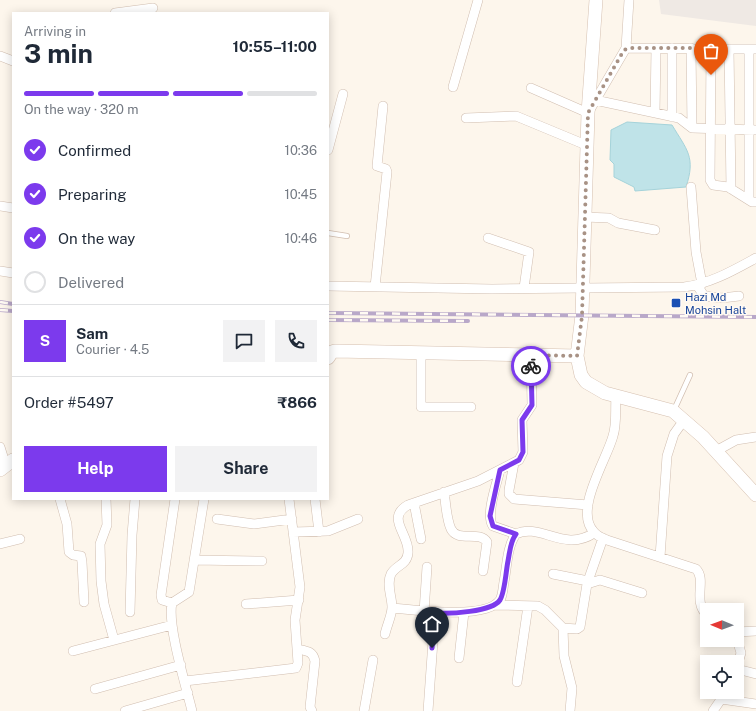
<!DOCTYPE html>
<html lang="en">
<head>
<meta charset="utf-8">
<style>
  body { margin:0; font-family:"Public Sans",sans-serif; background:#f2f2f3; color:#1f2937; height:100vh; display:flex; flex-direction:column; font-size:15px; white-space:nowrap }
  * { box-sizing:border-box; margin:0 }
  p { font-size:13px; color:#747a83 }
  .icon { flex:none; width:22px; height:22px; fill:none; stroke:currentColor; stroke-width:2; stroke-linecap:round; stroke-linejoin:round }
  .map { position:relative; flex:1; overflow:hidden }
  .panel { position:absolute; left:12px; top:12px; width:317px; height:488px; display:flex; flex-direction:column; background:#fff; border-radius:0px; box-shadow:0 2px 10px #0003 }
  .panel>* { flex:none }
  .needle { width:26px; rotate:271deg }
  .buttons { position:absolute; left:700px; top:603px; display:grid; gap:8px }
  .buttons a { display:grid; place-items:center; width:44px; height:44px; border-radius:0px; background:#fff; box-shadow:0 2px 10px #0003; font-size:20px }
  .pin { position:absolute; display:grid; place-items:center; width:34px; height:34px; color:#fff; margin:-41px -17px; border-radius:50% 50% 50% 0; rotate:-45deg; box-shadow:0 0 4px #0007 }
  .pin .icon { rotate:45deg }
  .courier { position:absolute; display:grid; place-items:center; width:40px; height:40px; margin:-20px; border:3px solid #7c3aed; border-radius:50%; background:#fff; color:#222; box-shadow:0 1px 5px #0007 }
  .overview em { font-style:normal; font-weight:700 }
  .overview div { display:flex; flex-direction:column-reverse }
  .overview { display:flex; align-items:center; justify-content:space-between; height:68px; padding:0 12px }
  h1 { font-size:26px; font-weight:700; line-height:30px }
  .bar { display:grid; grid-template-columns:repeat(4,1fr); gap:6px 4px; align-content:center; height:48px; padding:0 12px }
  .bar i { height:5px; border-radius:3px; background:#e0e1e3 }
  .bar .current { background:#7c3aed }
  .bar p { grid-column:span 4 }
  .line { display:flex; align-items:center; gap:10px; padding:0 12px; border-top:1px solid #e0e1e3 }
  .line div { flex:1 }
  .round { display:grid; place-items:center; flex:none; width:42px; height:42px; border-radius:0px; background:#f2f2f3 }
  ol { padding:0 12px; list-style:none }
  li { display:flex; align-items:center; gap:12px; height:44px }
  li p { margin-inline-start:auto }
  li .icon { padding:4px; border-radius:50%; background:#7c3aed; color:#fff; stroke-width:4 }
  li:last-child { color:#747a83 }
  li i { width:22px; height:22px; border:2px solid #e0e1e3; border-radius:50% }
  .cta { display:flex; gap:8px; margin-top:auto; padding:8px 12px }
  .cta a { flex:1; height:46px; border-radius:0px; background:#7c3aed; color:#fff; font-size:16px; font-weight:700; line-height:46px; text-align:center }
  .cta a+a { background:#f2f2f3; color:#1f2937 }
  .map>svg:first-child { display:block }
  .industrial { fill:#efe9e4 }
  .water { fill:#bfe3e8; stroke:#a5d3da }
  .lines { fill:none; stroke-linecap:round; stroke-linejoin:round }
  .lane-casing { stroke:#d1beb0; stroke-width:6 }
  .street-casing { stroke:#d1beb0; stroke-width:10 }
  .secondary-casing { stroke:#d6c0b0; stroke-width:14 }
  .lane { stroke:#fff; stroke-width:4.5 }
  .street { stroke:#fff; stroke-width:9 }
  .secondary { stroke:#fff; stroke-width:13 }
  .rail-casing { stroke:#b9a8c9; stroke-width:4 }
  .rail { stroke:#fffaf3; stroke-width:2.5; stroke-dasharray:8; stroke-linecap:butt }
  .done { stroke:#a89285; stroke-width:4; stroke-dasharray:0 7.2 }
  .route { stroke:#7c3aed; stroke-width:5 }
  .transit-dot { fill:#1a4fb4; stroke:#fffaf3; stroke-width:1.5 }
  .labels { text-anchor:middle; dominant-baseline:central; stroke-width:3; stroke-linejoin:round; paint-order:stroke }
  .transit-label { font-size:11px; fill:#164399; stroke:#fffaf3; text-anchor:start }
</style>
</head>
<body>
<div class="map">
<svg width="756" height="711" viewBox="0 0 756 711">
  <rect width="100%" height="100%" fill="#fdf6ec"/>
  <!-- industrial -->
  <path class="industrial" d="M659,0H756V26L661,14Z"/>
  <!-- water -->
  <path class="water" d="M627,122L672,125C687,150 696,157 686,187L635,191L634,187L614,177V164L610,160L611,130Z"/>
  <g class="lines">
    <!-- lane casing -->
    <g class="lane-casing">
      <path id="lane" d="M328,233L347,236
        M674,410L690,375"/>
    </g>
    <!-- street casing -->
    <g class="street-casing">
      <path id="street" d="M115,13L153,8
        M626,48L629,0
        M691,48L692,128
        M711,48L710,180L713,185L728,187L752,202H756
        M729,49L731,189
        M0,56L13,61
        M453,87L478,0
        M531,88L588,113L626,48L756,49
        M595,100L679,118L692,128L756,130
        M655,113L656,48
        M672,117V48
        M466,118L516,116L586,145
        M328,150L343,94
        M691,187L696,252L702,284
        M749,200V49
        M0,206L13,208
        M584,217L609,218L618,223L655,230
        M488,238L529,252L524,288
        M0,271L13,273
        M697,285L704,296L722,298L739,296
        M328,286L492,289L684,287C710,284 734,270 756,258
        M375,287L387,172L386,169L377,166L383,106
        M421,353V407H471
        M616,397C615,410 617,424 613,436C607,459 573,511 594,532C597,536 602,538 607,540L696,569C707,580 692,601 707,615
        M0,447L6,466
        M716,451L736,440L756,437
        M514,463L509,490V494L514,499L588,505
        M500,470C497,483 485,515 493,526L516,534
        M444,492C446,503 446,518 451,529C458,543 479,530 487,542L483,571
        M60,499L67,524L69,552L73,555L81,556L82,562L84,602
        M106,499L107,525L100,544L101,581L104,604L114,640
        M315,499L319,532
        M414,503L421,539
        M217,519L254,524L292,519
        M293,532L328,531L358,519
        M0,544L20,539
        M660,557L667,456L674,434L684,420
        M194,560L262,561
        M553,574L588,581
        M587,584L600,580L642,593
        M172,603L162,600L161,595L175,499
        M246,604L299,600
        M495,605L538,606L545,610L563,628L564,656L572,688L570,711
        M392,608C414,610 486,620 500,600C503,595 503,587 504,582C507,567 507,546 516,534C540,522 564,553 594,533
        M130,612L132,535L135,499
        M424,612L427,567
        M563,628L577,629L580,627L587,584L603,538
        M737,632L756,631
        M385,634C387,625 392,615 392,607C392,597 386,584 391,574C396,565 407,565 408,553C410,535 385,518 408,505L478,481L519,460L523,452L522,420L532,405L531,355
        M737,639L741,653L737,666
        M297,649C307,651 313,651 315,661L310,707L312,711
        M73,651L172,625
        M459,658L464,612
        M737,669L756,674
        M185,681L296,668L298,663L295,620L300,587L289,499
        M517,682L528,606
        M95,689L181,665
        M721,699L756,704
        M125,711L188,693
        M192,711C186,686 167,625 172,603L189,592L204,499
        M364,711L373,660
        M428,711L435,613
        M713,711L726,692"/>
    </g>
    <!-- secondary casing -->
    <g class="secondary-casing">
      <path id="secondary" d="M596,0L588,113L582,315L577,356L581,375L586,382L605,393L673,411L703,437L756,495
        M328,358L332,352L335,351L577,356
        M0,470L13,460"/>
    </g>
    <!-- lane -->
    <use href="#lane" class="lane"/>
    <!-- street -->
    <use href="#street" class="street"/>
    <!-- secondary -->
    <use href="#secondary" class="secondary"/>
    <!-- rail casing -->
    <g class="rail-casing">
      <path id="rail" d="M0,302L13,304
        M0,310L13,311
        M328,313L756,317
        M328,320L468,321"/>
    </g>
    <!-- rail -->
    <use href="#rail" class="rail"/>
  </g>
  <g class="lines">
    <!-- done -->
    <path class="done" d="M531,366V355L577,356L582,316L588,113L624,50L630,48H711V75"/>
    <!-- route -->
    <path class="route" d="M432,648L435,613C449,614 492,612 500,600C505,592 506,570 508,561C510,551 510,542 516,534L493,526L490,516L500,470L519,460L523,452L522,420L532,405L531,366"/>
  </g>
  <!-- markers -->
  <rect class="transit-dot" x="671" y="298" width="10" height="10" rx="2"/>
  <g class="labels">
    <!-- transit labels -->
    <g class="transit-label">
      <text x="685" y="297">Hazi Md<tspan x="685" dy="13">Mohsin Halt</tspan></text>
    </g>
  </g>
</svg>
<div class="buttons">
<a><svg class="needle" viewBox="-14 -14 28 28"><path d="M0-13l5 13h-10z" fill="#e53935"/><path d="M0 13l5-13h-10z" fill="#747a83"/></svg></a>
<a><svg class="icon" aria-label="locate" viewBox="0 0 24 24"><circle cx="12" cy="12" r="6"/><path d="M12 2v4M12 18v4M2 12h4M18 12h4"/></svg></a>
</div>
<div class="pin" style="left:711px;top:75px;background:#ea580c"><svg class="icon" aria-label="bag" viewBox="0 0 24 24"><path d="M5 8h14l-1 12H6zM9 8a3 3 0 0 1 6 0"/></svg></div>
<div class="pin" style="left:432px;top:648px;background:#1f2937"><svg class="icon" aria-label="home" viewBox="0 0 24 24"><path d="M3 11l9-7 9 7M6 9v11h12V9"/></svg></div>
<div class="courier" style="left:531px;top:366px"><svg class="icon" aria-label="bike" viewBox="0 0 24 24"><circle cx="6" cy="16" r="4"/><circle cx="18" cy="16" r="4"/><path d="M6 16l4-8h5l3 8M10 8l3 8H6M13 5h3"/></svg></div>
<section class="panel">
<div class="overview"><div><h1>3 min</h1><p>Arriving in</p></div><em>10:55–11:00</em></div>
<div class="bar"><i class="current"></i><i class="current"></i><i class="current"></i><i></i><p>On the way · 320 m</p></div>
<ol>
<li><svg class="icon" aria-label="check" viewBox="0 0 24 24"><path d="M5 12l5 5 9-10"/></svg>Confirmed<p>10:36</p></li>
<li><svg class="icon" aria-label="check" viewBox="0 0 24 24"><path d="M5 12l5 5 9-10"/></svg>Preparing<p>10:45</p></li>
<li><svg class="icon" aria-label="check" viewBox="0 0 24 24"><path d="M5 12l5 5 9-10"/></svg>On the way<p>10:46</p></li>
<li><i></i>Delivered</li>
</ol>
<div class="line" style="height:72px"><b class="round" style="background:#7c3aed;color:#fff">S</b><div><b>Sam</b><p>Courier · 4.5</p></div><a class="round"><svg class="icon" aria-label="chat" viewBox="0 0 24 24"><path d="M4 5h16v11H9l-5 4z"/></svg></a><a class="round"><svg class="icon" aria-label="phone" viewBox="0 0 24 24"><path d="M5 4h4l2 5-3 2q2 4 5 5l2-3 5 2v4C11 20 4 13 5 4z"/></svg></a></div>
<div class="line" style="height:52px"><div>Order #5497</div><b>₹866</b></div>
<div class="cta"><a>Help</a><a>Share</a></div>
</section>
</div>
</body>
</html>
